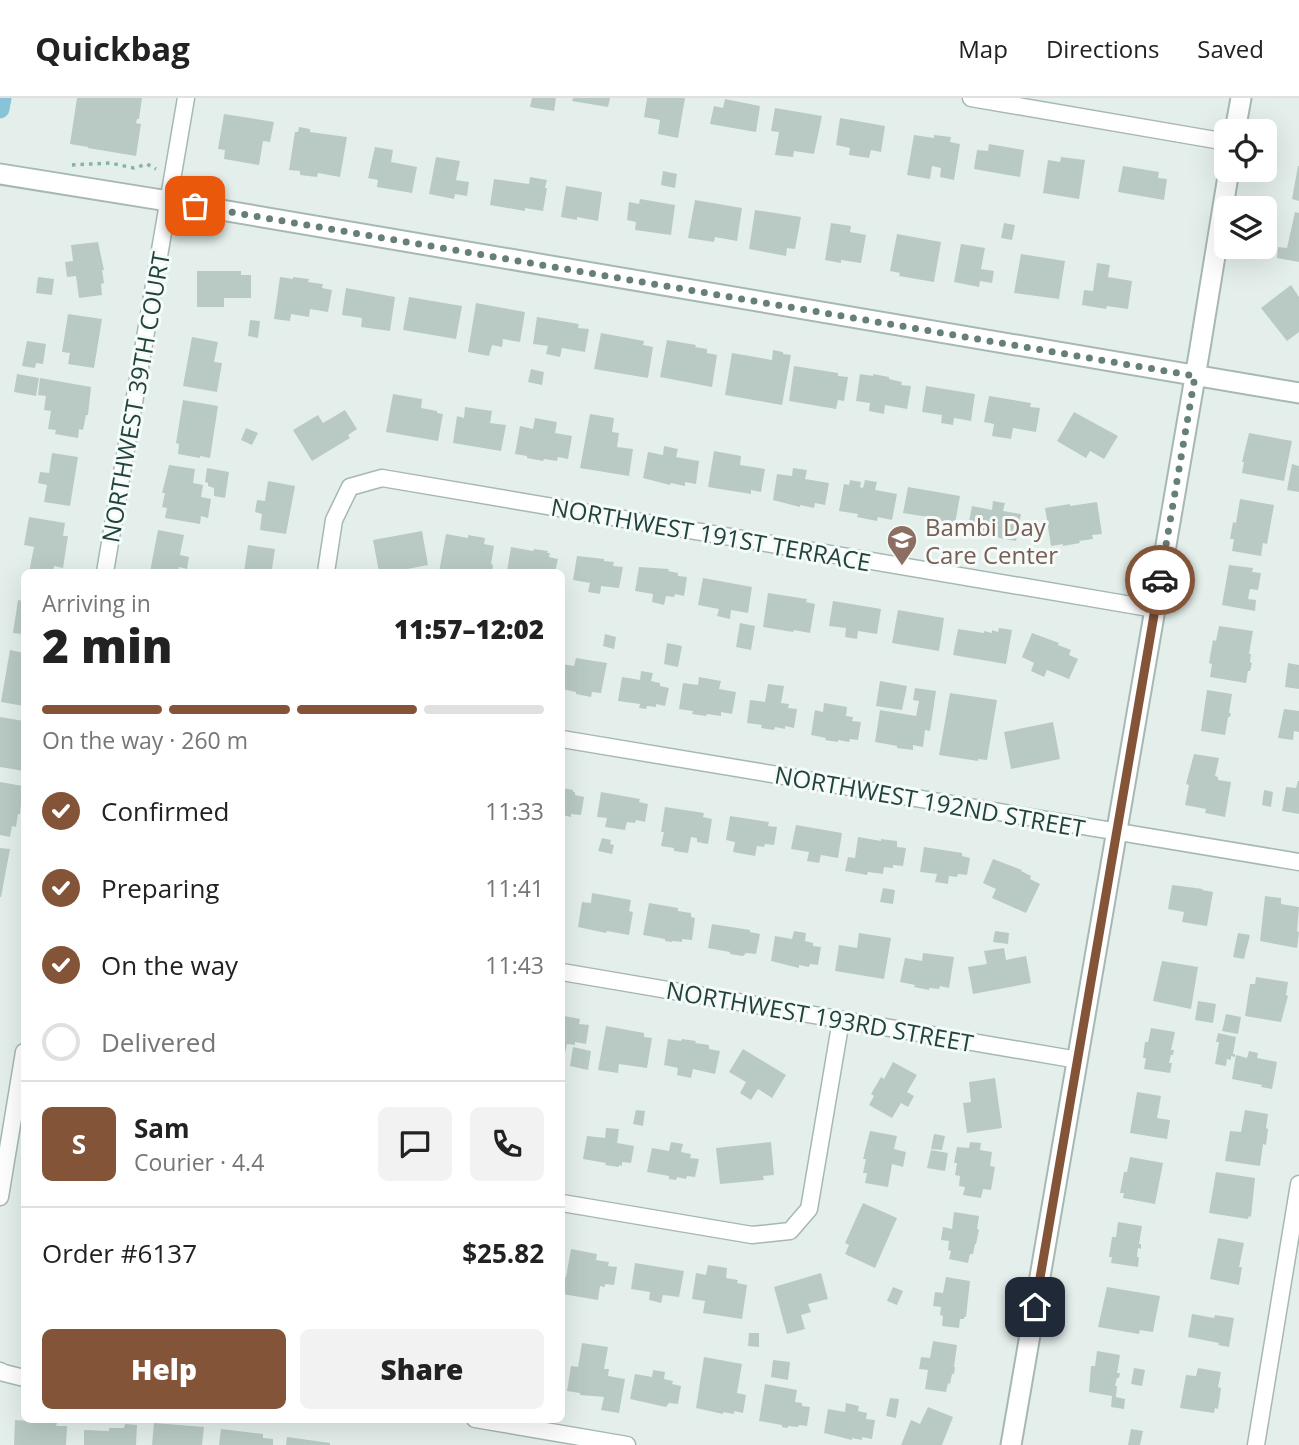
<!DOCTYPE html>
<html lang="en">
<head>
<meta charset="utf-8">
<style>
  body { margin:0; font-family:"Open Sans",sans-serif; background:#f2f2f2; color:#222; height:100vh; display:flex; flex-direction:column; font-size:26px; white-space:nowrap }
  * { box-sizing:border-box; margin:0 }
  p { font-size:23px; color:#767676 }
  .icon { flex:none; width:38px; height:38px; fill:none; stroke:currentColor; stroke-width:2; stroke-linecap:round; stroke-linejoin:round }
  .map { position:relative; flex:1; overflow:hidden }
  .drawer { position:absolute; left:21px; top:471px; width:544px; height:854px; display:flex; flex-direction:column; background:#fff; border-radius:10px; box-shadow:0 7px 28px #0002 }
  .drawer>* { flex:none }
  .fabs { position:absolute; left:1214px; top:21px; display:grid; gap:14px }
  .fabs a { display:grid; place-items:center; width:63px; height:63px; border-radius:10px; background:#fff; box-shadow:0 7px 28px #0002; font-size:35px }
  .pin { position:absolute; display:grid; place-items:center; width:60px; height:60px; color:#fff; margin:-30px; border-radius:14px; box-shadow:0 4px 10px #0006 }
  .courier { position:absolute; display:grid; place-items:center; width:70px; height:70px; margin:-35px; border:5px solid #845439; border-radius:50%; background:#fff; color:#222; box-shadow:0 2px 9px #0007 }
  .headline em { font-style:normal; font-weight:800 }
  .headline div { display:flex; flex-direction:column-reverse }
  .headline { display:flex; align-items:center; justify-content:space-between; height:119px; padding:0 21px }
  h1 { font-size:46px; font-weight:800; line-height:52px }
  .bar { display:grid; grid-template-columns:repeat(4,1fr); gap:10px 7px; align-content:center; height:84px; padding:0 21px }
  .bar i { height:9px; border-radius:5px; background:#e0e0e0 }
  .bar .selected { background:#845439 }
  .bar p { grid-column:span 4 }
  .line { display:flex; align-items:center; gap:18px; padding:0 21px; border-top:2px solid #e0e0e0 }
  .line div { flex:1 }
  .round { display:grid; place-items:center; flex:none; width:74px; height:74px; border-radius:10px; background:#f2f2f2 }
  ol { padding:0 21px; list-style:none }
  li { display:flex; align-items:center; gap:21px; height:77px }
  li p { margin-inline-start:auto }
  li .icon { padding:7px; border-radius:50%; background:#845439; color:#fff; stroke-width:4 }
  li:last-child { color:#767676 }
  li i { width:38px; height:38px; border:4px solid #e0e0e0; border-radius:50% }
  .cta { display:flex; gap:14px; margin-top:auto; padding:14px 21px }
  .cta a { flex:1; height:80px; border-radius:10px; background:#845439; color:#fff; font-size:28px; font-weight:800; line-height:80px; text-align:center }
  .cta a+a { background:#f2f2f2; color:#222 }
  header { display:flex; align-items:center; gap:42px; box-sizing:border-box; height:98px; padding:0 35px; background:#fff; border-bottom:2px solid #e0e0e0 }
  header strong { font-size:33px }
  nav { display:flex; gap:38px; margin-inline-start:auto; font-size:24px }
  .map>svg:first-child { display:block }
  .lines { fill:none; stroke-linecap:round; stroke-linejoin:round }
  .canal { stroke:#89c3d7; stroke-width:19 }
  .building { fill:#b9cac4 }
  .minor-casing { stroke:#a6b8b3; stroke-width:19 }
  .tertiary-casing { stroke:#a6b8b3; stroke-width:23 }
  .path { stroke:#83b4aa; stroke-width:3.5; stroke-dasharray:3.5 5; stroke-linecap:butt }
  .minor { stroke:#fff; stroke-width:16 }
  .tertiary { stroke:#fff; stroke-width:19 }
  .done { stroke:#667f7a; stroke-width:7; stroke-dasharray:0 12.6 }
  .route { stroke:#845439; stroke-width:9 }
  .labels { text-anchor:middle; dominant-baseline:central; stroke-width:6; stroke-linejoin:round; paint-order:stroke }
  .street-label { font-size:24px; fill:#22423d; stroke:#f5fbf8 }
  .education-label { font-size:24px; fill:#785e54; stroke:#f5fbf8; text-anchor:start }
</style>
</head>
<body>
<header>
<strong>Quickbag</strong>
<nav><a>Map</a><a>Directions</a><a>Saved</a></nav>
</header>
<div class="map">
<svg width="1299" height="1347" viewBox="0 0 1299 1347">
  <rect width="100%" height="100%" fill="#e4efeb"/>
  <g class="lines">
    <!-- canal -->
    <path class="canal" d="M0,11L2,0"/>
  </g>
  <!-- building -->
  <path class="building" d="M77,0H142L139,21H137L136,25L141,26L136,58L88,50V49L70,46Z
    M532,0H556L554,13L530,9Z
    M573,0H610L608,9L572,3Z
    M647,0H685L678,40L658,36L660,22L644,19Z
    M725,1L760,8L756,34L710,26L714,8L723,10Z
    M775,10L822,18L814,56L794,53L793,59L775,57L779,34L771,33Z
    M224,16L274,24L270,44L263,43L259,67L224,61L225,52L218,51Z
    M840,20L885,28L881,54L871,52L869,60L849,57L850,50L836,47Z
    M299,29L310,31V34L347,39L340,79L318,75L317,79L300,77V73L289,72L295,34H298Z
    M914,37L934,40V37L951,39L950,44L960,46L954,82L940,79L941,70L932,68L930,81L907,77Z
    M989,46L1024,52L1020,79L974,71L977,52L988,53Z
    M375,49L393,52L391,64L417,69L412,95L377,89L378,82L368,80Z
    M436,59L460,63L456,82L469,84L467,98L455,96L454,101L429,96Z
    M1061,59L1085,62L1079,101L1043,95L1048,62L1060,64Z
    M1123,68L1159,74L1158,80L1167,81L1164,102L1118,94Z
    M1298,68H1299V103L1292,101Z
    M663,73L677,76L675,90L661,87Z
    M530,79L547,82L545,90H547L543,113L525,110V113L490,107L494,81L529,86Z
    M566,88L602,94L598,123L577,119V122L561,119Z
    M640,101L675,107L671,137L635,132L636,124L627,122L629,104L639,106Z
    M695,102L742,110L737,143L715,139L714,144L688,140Z
    M755,112L801,119L795,151L787,150L786,158L749,151Z
    M1295,114L1299,115V164L1277,160L1278,149L1287,150Z
    M831,125L851,128L850,134L866,137L861,165L841,162V165L825,162Z
    M1004,125L1015,127L1012,142L1001,140Z
    M897,136L941,144L934,184L899,178L900,175L890,173Z
    M98,144L104,172H102L104,185L101,186L102,197L79,200L76,178L67,179L65,164L73,163L71,147Z
    M961,146L985,150L981,171L994,173L992,185L980,183L979,189L954,184Z
    M1021,156L1065,163L1059,201L1014,195Z
    M1097,165L1110,167L1108,179L1132,183L1128,211L1107,208L1106,211L1082,207L1084,192L1093,193Z
    M197,173H241V177H251V200H224V209H197Z
    M38,179L54,181L52,197L36,195Z
    M280,179L293,181V179L309,181L308,184L323,186L322,190L332,192L328,214L310,211L309,219L291,216L290,223L274,221Z
    M1291,187L1299,199V234L1287,243L1261,210Z
    M346,190L395,199L390,233L361,229L362,220L342,217Z
    M409,199L462,208L456,241L403,232Z
    M476,205L525,214L520,244L503,241L502,249L492,247L489,258L468,254Z
    M68,216L102,221L94,270L68,266L70,255L62,254Z
    M537,219L579,226L578,230L589,231L585,254L562,250L560,259L546,256L548,248L533,246Z
    M250,222L260,223L258,240L248,238Z
    M601,235L644,243L643,247L653,249L648,280L594,271Z
    M192,239L218,244L214,264L222,265L217,294L183,288Z
    M667,242L696,247L695,249L707,251V255L717,257L712,289L660,279Z
    M27,243L46,246L43,266L36,265L35,270L22,268Z
    M773,252L783,254V256L791,257L782,307L725,297L732,255L772,262Z
    M794,268L838,275V278L848,279L844,303L838,302L836,311L789,303Z
    M531,271L544,274L542,287L528,284Z
    M17,276L39,280L36,298L14,294Z
    M860,276L873,278V276L889,279V281L902,284L901,287L911,288L907,311L885,307L884,316L869,313L870,305L856,303Z
    M40,280L91,289L88,317H86L83,332L79,331L78,340L55,336L56,332L48,331L51,313L44,312L46,298L38,297Z
    M926,288L975,296L971,323L954,320L953,327L941,325L942,317L922,314Z
    M393,296L422,301L421,310L437,313V315L443,316L438,343L386,334Z
    M989,298L1031,305L1030,309L1040,310L1036,334L1013,330L1011,341L992,338L994,326L984,324Z
    M183,302L218,308L210,360L200,358V360L178,356L179,346L176,345Z
    M465,309L492,313L490,325L506,327L501,353L453,345L457,318L464,320Z
    M345,312L357,331L348,337L350,340L312,363L293,332L318,317L323,325Z
    M1074,314L1118,338L1104,361L1090,353L1086,360L1057,343Z
    M590,316L614,320L612,334L619,335L617,349L633,351L629,378L580,370Z
    M535,320L557,324L555,335L572,338L568,361L558,359L557,363L544,361L543,363L527,360V358L515,356L520,328L533,331Z
    M246,330L258,335L252,347L241,342Z
    M1249,335L1292,343L1284,383L1242,375L1244,364H1242Z
    M664,348L678,351L676,359L699,363L696,386L685,384V388L671,385L670,387L643,380L648,354L663,357Z
    M714,353L741,358L740,367L765,371L761,394L751,392V396L708,389Z
    M52,355L78,359L70,408L44,404L47,387L38,385L40,374L49,375Z
    M1292,366L1299,368V394L1287,392Z
    M169,367L195,371L193,385L203,387L201,399L211,401L208,420L201,418L200,426L165,420L167,410L162,409L165,395H162Z
    M207,370L229,374L225,400L214,398V390L208,388V385L205,384Z
    M793,370L807,372L805,381L829,385L825,407L815,405L814,410L800,407V409L773,402L777,376L792,378Z
    M850,382L861,384L860,389L863,390L865,382L877,384L875,392L897,396L892,422L878,419L877,423L857,419L858,416L839,413L844,386L849,387Z
    M268,383L295,388L286,436L260,432L262,416L255,414L257,402L265,403Z
    M908,389L960,398L954,431L942,429L943,425L927,421L928,419L903,415Z
    M1240,401L1274,407L1267,446L1263,445L1261,458L1232,453L1234,441H1230L1233,424L1236,425Z
    M993,403L1005,405L1003,413L1021,416L1016,443L967,434L972,408L992,412Z
    M1097,404L1102,436L1092,437L1093,441L1079,443L1080,445L1063,448V446L1051,448L1045,410L1070,406V408Z
    M29,419L65,425L63,438H68L63,470L54,468L53,474H29L34,449L24,447Z
    M158,432L184,437L180,457L189,459L187,471L179,469L178,474H150Z
    M422,433L428,467L392,474H379L373,442Z
    M446,436L468,440V437L485,440L484,446L494,448L491,466L493,467L492,474H439Z
    M248,447L275,451L272,471L274,474H244Z
    M511,449L533,453L534,451L548,453L547,455H550L549,459L558,461L555,474L507,473Z
    M577,458L604,461V463L614,464L613,468L623,469L619,490L601,488L600,496L588,494L590,485L573,482Z
    M1229,467L1253,470L1252,474L1261,475L1258,492L1250,491L1248,501L1256,502L1255,513L1222,507Z
    M639,469L669,471L668,473L678,475V478L687,479L684,498L675,496L674,499L666,498L664,507L652,504L653,496L635,493Z
    M703,480L752,489L748,515L731,512L730,521L717,518L719,511L698,507Z
    M768,495L807,501L806,504L815,506L810,535L794,532L793,534L763,529Z
    M18,502L24,503V542L21,541L22,536L13,535Z
    M833,503L881,511L877,536L858,533L857,541L845,539L846,530L829,528Z
    M898,512L944,520L939,553L892,545Z
    M740,525L755,528L751,552L736,549Z
    M1219,528L1253,533L1249,556H1251L1250,564L1252,565L1250,573H1248L1246,585L1210,579L1212,566L1209,565L1213,542L1216,543Z
    M999,530L1012,532L1006,566L953,557L958,531L984,535V533L992,535V532L998,534Z
    M1032,535L1059,545L1058,547L1071,552L1069,557L1078,561L1069,581L1047,572L1044,579L1031,573L1034,565L1022,559Z
    M605,536L616,539L614,551L603,548Z
    M667,545L682,548L678,569L664,566Z
    M10,552L24,555V608L1,604Z
    M576,560L607,565L601,595L592,594L591,599L576,596V594L562,591V566L574,568Z
    M1288,565L1299,567V591L1285,589Z
    M641,573L653,575L651,583L660,585V588L669,590L665,608L656,606V609L647,608L646,611L639,610L640,606L618,603L622,579L640,582Z
    M699,579L721,583L719,591L736,594L732,616L721,614V618L707,616L706,618L692,616L693,613L679,611L683,585L698,587Z
    M880,583L907,588L902,612L876,608Z
    M768,586L784,588L781,605L789,606L788,610L797,611L794,630L785,628V631L775,629L774,632L761,630L762,627L747,625L750,602L765,604Z
    M915,590L936,593L930,633L925,632L923,649L913,647V652L897,650V648L875,644L880,612L916,618L919,603L913,602Z
    M1207,592L1232,596L1229,615H1231L1230,619H1228L1225,637L1201,633Z
    M950,595L997,602L987,662L978,661V663L939,657Z
    M824,605L847,609L846,618L853,619L852,623L861,624L858,642L850,641L849,644L838,642V644L825,642L826,640L811,637L815,612L823,614Z
    M1284,611L1299,613V634L1294,633L1293,642L1278,640Z
    M0,619L24,623V673L0,669Z
    M1053,624L1060,661L1011,671L1004,634Z
    M1194,656L1219,660L1215,678L1218,679V682L1231,684L1225,719L1205,715L1206,711L1185,707L1189,687L1186,686Z
    M1298,683H1299V716L1282,713L1286,689L1296,690Z
    M0,684L23,688L20,716H18L16,729L12,728L10,739L0,737Z
    M562,690L573,692V694H575V697L584,699L581,717L571,716V719L562,717Z
    M1264,692L1273,694L1271,709L1262,707Z
    M601,694L640,701L639,704L648,706L645,724L636,722L635,725L627,724L625,732L605,729L607,720L597,719Z
    M665,709L704,715L703,719L712,721L708,746L697,744V740L691,739L688,755L674,753V750L661,748L664,734H661Z
    M730,718L769,724L768,728L777,729L774,747L765,746L764,749L757,748L755,758L733,754L735,744L726,742Z
    M796,727L842,735L838,760L821,757L819,765L807,763L809,754L791,751Z
    M858,739L881,743V741L897,743V749L906,750L903,768L893,767V770L884,769L883,776L868,774L867,777L845,773L848,759L855,760Z
    M602,740L611,742L610,746L614,747L612,756L598,753Z
    M924,749L962,755V758L970,760L967,777L958,776L957,779L949,778L948,786L935,784L937,776L920,774Z
    M0,750L10,751L1,799H0Z
    M993,761L1022,772L1021,773L1031,778L1030,781L1040,786L1026,815L992,800L996,791L983,785Z
    M1172,787L1203,791L1202,792L1213,794L1207,828L1182,824L1184,814L1168,811Z
    M883,790L895,792L893,806L880,804Z
    M592,795L631,802L629,813L633,814L629,837L607,833L606,835L578,829L582,804L591,805Z
    M1265,798L1281,800V806L1299,809L1297,833L1299,834L1297,850L1260,843Z
    M649,805L678,810V813L691,815V819L695,820L692,842L682,841V844L672,843V844L665,843V841L643,837Z
    M712,826L750,832V834L760,836L756,856L746,855L743,858L730,856V854L708,850Z
    M794,833L806,835L805,843L813,845V848L821,849L818,867L810,866L809,869L799,867V870L771,863L775,838L792,841Z
    M995,833L1009,835L1008,846L993,844Z
    M859,835L891,840L884,881L835,873L839,847L857,850Z
    M1238,835L1250,837L1244,861L1233,859Z
    M1004,850L1006,862L1026,858L1031,885L973,896L968,869L987,866L984,853Z
    M923,855L954,859L949,890L940,888L939,891L929,890V892L914,889L915,887L900,884L905,860L922,863Z
    M1162,863L1198,869L1191,911L1153,903Z
    M1256,879L1288,884L1286,897L1288,898L1281,924L1245,918L1250,886H1255Z
    M1198,903L1216,906L1213,925L1195,922Z
    M1226,916L1241,919L1238,936L1222,933Z
    M564,918L580,921L579,926L589,927L586,946L575,944V947L567,946L565,955L562,954V920H563Z
    M606,928L644,935V939L652,940L647,970L619,966L618,975L598,972Z
    M1151,930L1175,934L1171,952H1174L1173,957H1171L1169,965H1172L1170,975L1144,971L1146,960H1143L1145,944H1148Z
    M1218,935L1236,939L1233,956H1235V959L1231,958V962L1227,961L1226,968L1215,966L1219,944H1216Z
    M668,941L681,943L682,941L696,943L695,945L709,947V951L720,953L715,976L693,971L691,980L677,977L678,970L664,967Z
    M573,949L591,953L588,972L570,968Z
    M743,951L786,977L772,1000L758,991L751,1002L740,995L746,984L729,974Z
    M1249,953L1258,955L1257,960L1277,964L1272,991L1261,989L1262,987L1232,981L1236,957L1247,960Z
    M893,964L917,977L907,994L914,998L908,1009L901,1005L892,1020L869,1007L874,998L871,996L881,979L884,981Z
    M995,980L1002,1030L967,1035L963,1005L971,1004L969,984Z
    M1137,994L1161,998L1157,1020L1170,1022L1167,1041L1130,1035Z
    M636,1012L645,1013L643,1028L633,1026Z
    M1245,1012L1268,1016L1266,1030L1268,1031L1266,1047L1263,1046L1260,1068L1225,1063L1230,1033L1241,1034Z
    M606,1030L619,1031L617,1045L634,1048L631,1065L622,1064V1068L619,1067V1069L605,1067L606,1065L583,1061L587,1038L605,1040Z
    M870,1033L897,1038L894,1051L906,1054L903,1069L892,1066L888,1089L865,1085L867,1075H863L866,1061H863Z
    M934,1036L945,1038L942,1052L931,1051Z
    M671,1044L683,1046L681,1054L691,1056L690,1060L699,1061L695,1079L687,1078L686,1081L677,1079L676,1082L669,1081V1078L647,1074L652,1050L669,1053Z
    M771,1044L774,1077L763,1078L764,1082L720,1086L716,1050Z
    M970,1044L981,1045L980,1052L992,1054L990,1068L995,1069L991,1092L983,1091L981,1100L963,1097L965,1089L959,1088L960,1078L955,1077L957,1065H954L957,1049L969,1050Z
    M931,1052L948,1055L945,1073L927,1070Z
    M1130,1059L1163,1065L1155,1106L1123,1100L1124,1095H1120L1124,1074H1127Z
    M1216,1074L1255,1080L1251,1119L1249,1118L1248,1121L1209,1115Z
    M863,1105L897,1120L875,1170L845,1156L849,1147L845,1145Z
    M954,1114L979,1118L977,1131L979,1132L976,1146H975L973,1156H970L968,1165L949,1161L951,1153L948,1152L949,1143L941,1142L943,1129L952,1131Z
    M1118,1124L1142,1128L1139,1146H1141V1151L1138,1150L1137,1159H1139L1138,1169L1111,1165L1112,1159H1109L1112,1139H1116Z
    M1218,1140L1244,1145L1239,1169H1242L1239,1187L1210,1181Z
    M571,1151L597,1156L596,1162L609,1164L608,1168L617,1169L614,1187L605,1186V1189L600,1188L598,1202L562,1196L563,1179H566Z
    M635,1165L684,1173L679,1199L663,1197L661,1205L649,1202L650,1194L631,1191Z
    M708,1167L727,1170L726,1180L738,1182L737,1185L747,1187L742,1221L703,1215L705,1203L692,1201L696,1175L706,1177Z
    M821,1175L828,1201L808,1206L811,1214L801,1217L805,1231L787,1236L774,1189Z
    M946,1179L970,1183L966,1219H964V1221H960L959,1230L942,1228L943,1218L940,1217L941,1209L933,1208L935,1194L943,1195Z
    M893,1189L903,1193L897,1207L887,1203Z
    M1107,1189L1160,1198L1153,1234L1140,1232L1139,1236L1098,1229Z
    M1192,1216L1214,1220L1215,1217L1234,1220L1229,1249L1218,1247L1219,1245L1188,1239Z
    M749,1235H759V1249L748,1248Z
    M933,1243L957,1247L954,1269H955L954,1276H952L950,1286L948,1285L946,1294L925,1291L928,1272L919,1271L921,1259L930,1260Z
    M582,1245L608,1249L604,1271H609L608,1278L625,1281L619,1315L601,1312L604,1299L580,1297V1295L567,1293L571,1268L578,1269Z
    M1097,1253L1120,1257L1117,1275H1120L1119,1280H1117L1115,1288H1117L1116,1299L1125,1301L1124,1311L1111,1309L1112,1298L1089,1294L1091,1268H1095Z
    M704,1259L742,1266L737,1295L746,1297L743,1315L734,1313V1316L723,1314V1316L696,1310Z
    M773,1262L790,1264L788,1282L771,1279Z
    M1134,1270L1145,1272L1142,1288L1131,1286Z
    M1198,1270L1221,1274L1218,1289L1221,1290L1218,1311L1215,1310L1214,1315L1180,1310L1186,1277L1196,1278Z
    M653,1272L665,1274L664,1281L673,1283L672,1286L681,1288L678,1306L669,1305L666,1309L630,1301L635,1276L652,1279Z
    M765,1286L797,1292L795,1304L802,1305V1308L810,1309L807,1328L799,1327L798,1329L788,1328V1330L782,1329V1327L759,1323Z
    M890,1300L899,1301L896,1320L886,1318Z
    M846,1305L859,1308L858,1313L867,1315L866,1321L875,1322L872,1341L862,1339V1342L852,1340V1342L824,1335L828,1311L845,1314Z
    M928,1309L953,1319L942,1347H901L911,1322L920,1326Z
    M15,1322L57,1325L56,1328H67L66,1347H14Z
    M154,1325L204,1329L202,1347H152Z
    M125,1326L137,1327L136,1347H84V1332L109,1333V1330H124Z
    M221,1331L263,1336V1340L273,1341V1347H219Z
    M1131,1331L1143,1333L1140,1347H1128Z
    M287,1339L330,1345V1347H286Z"/>
  <g class="lines">
    <!-- minor casing -->
    <g class="minor-casing">
      <path id="minor" d="M971,0L1227,44
        M105,474L186,0
        M326,474L334,422L350,389L382,380L1155,511
        M562,641L1299,764
        M562,874L1078,962
        M0,1099L24,954
        M562,1105L752,1137L790,1133L809,1111L841,922
        M0,1273L4,1275L24,1280
        M475,1321L627,1347
        M1256,1347L1299,1086"/>
    </g>
    <!-- tertiary casing -->
    <g class="tertiary-casing">
      <path id="tertiary" d="M1235,33L1241,0
        M0,76L168,103L1299,295
        M1011,1347L1200,250L1229,72"/>
    </g>
    <!-- path -->
    <path class="path" d="M72,67L110,65L134,70L147,66L156,71"/>
    <!-- minor -->
    <use href="#minor" class="minor"/>
    <!-- tertiary -->
    <use href="#tertiary" class="tertiary"/>
  </g>
  <g class="lines">
    <!-- done -->
    <path class="done" d="M195,108L1195,278L1160,482"/>
    <!-- route -->
    <path class="route" d="M1035,1209L1160,482"/>
  </g>
  <!-- icons -->
  <defs>
    <g id="school-pin" transform="scale(1.575)"><path d="M0 17L-7.5 6A9.5 9.5 0 1 1 7.5 6Z" fill="#8d6e63" stroke="#f5fbf8"/><path d="M0-5L7-2L0 1L-7-2ZM-4 1L0 2.5L4 1V4Q0 6-4 4Z" fill="#fff"/></g>
  </defs>
  <g fill-rule="evenodd">
    <use href="#school-pin" x="902" y="442"/>
  </g>
  <g class="labels">
    <!-- street labels -->
    <g class="street-label">
      <text transform="translate(135 299) rotate(-80)">NORTHWEST 39TH COURT</text>
      <text transform="translate(711 436) rotate(10)">NORTHWEST 191ST TERRACE</text>
      <text transform="translate(930 703) rotate(10)">NORTHWEST 192ND STREET</text>
      <text transform="translate(820 918) rotate(10)">NORTHWEST 193RD STREET</text>
    </g>
    <!-- education labels -->
    <g class="education-label">
      <text x="925" y="428">Bambi Day<tspan x="925" dy="28">Care Center</tspan></text>
    </g>
  </g>
</svg>
<div class="fabs">
<a><svg class="icon" aria-label="locate" viewBox="0 0 24 24"><circle cx="12" cy="12" r="6"/><path d="M12 2v4M12 18v4M2 12h4M18 12h4"/></svg></a>
<a><svg class="icon" aria-label="layers" viewBox="0 0 24 24"><path d="M12 4l9 5-9 5-9-5zM3 14l9 5 9-5"/></svg></a>
</div>
<div class="pin" style="left:195px;top:108px;background:#ea580c"><svg class="icon" aria-label="bag" viewBox="0 0 24 24"><path d="M5 8h14l-1 12H6zM9 8a3 3 0 0 1 6 0"/></svg></div>
<div class="pin" style="left:1035px;top:1209px;background:#1f2937"><svg class="icon" aria-label="home" viewBox="0 0 24 24"><path d="M3 11l9-7 9 7M6 9v11h12V9"/></svg></div>
<div class="courier" style="left:1160px;top:482px"><svg class="icon" aria-label="car" viewBox="0 0 24 24"><path d="M5 17H2v-5l4-1 3-4h7l3 4 3 1v5h-3M9 17h6M6 11h13"/><circle cx="7" cy="17" r="2"/><circle cx="17" cy="17" r="2"/></svg></div>
<section class="drawer">
<div class="headline"><div><h1>2 min</h1><p>Arriving in</p></div><em>11:57–12:02</em></div>
<div class="bar"><i class="selected"></i><i class="selected"></i><i class="selected"></i><i></i><p>On the way · 260 m</p></div>
<ol>
<li><svg class="icon" aria-label="check" viewBox="0 0 24 24"><path d="M5 12l5 5 9-10"/></svg>Confirmed<p>11:33</p></li>
<li><svg class="icon" aria-label="check" viewBox="0 0 24 24"><path d="M5 12l5 5 9-10"/></svg>Preparing<p>11:41</p></li>
<li><svg class="icon" aria-label="check" viewBox="0 0 24 24"><path d="M5 12l5 5 9-10"/></svg>On the way<p>11:43</p></li>
<li><i></i>Delivered</li>
</ol>
<div class="line" style="height:126px"><b class="round" style="background:#845439;color:#fff">S</b><div><b>Sam</b><p>Courier · 4.4</p></div><a class="round"><svg class="icon" aria-label="chat" viewBox="0 0 24 24"><path d="M4 5h16v11H9l-5 4z"/></svg></a><a class="round"><svg class="icon" aria-label="phone" viewBox="0 0 24 24"><path d="M5 4h4l2 5-3 2q2 4 5 5l2-3 5 2v4C11 20 4 13 5 4z"/></svg></a></div>
<div class="line" style="height:91px"><div>Order #6137</div><b>$25.82</b></div>
<div class="cta"><a>Help</a><a>Share</a></div>
</section>
</div>
</body>
</html>
